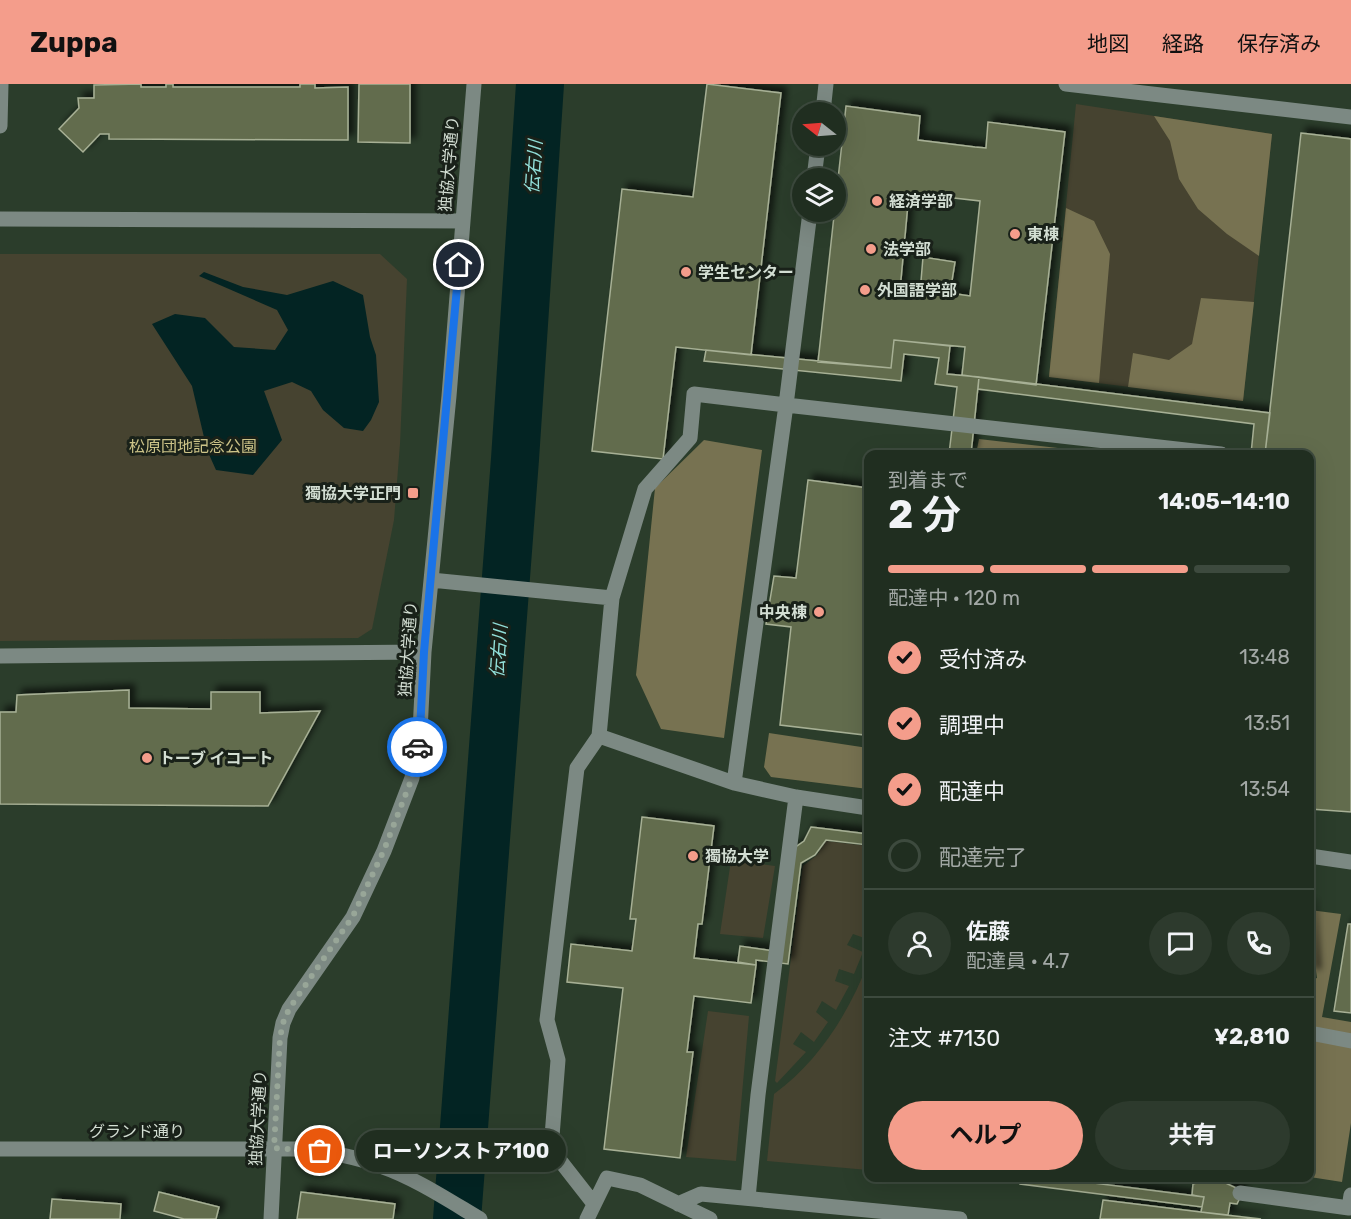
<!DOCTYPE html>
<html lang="ja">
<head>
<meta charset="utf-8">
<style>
  body { margin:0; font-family:Rubik,"Noto Sans JP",sans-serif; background:#2d3a2d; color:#f1f3f6; height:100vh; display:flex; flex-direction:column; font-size:22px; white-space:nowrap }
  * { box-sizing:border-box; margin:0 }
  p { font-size:20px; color:#a2a8a5 }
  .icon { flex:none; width:33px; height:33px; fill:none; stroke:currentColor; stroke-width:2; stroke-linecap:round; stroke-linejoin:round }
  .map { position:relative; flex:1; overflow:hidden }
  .side { position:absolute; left:864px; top:366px; width:450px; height:732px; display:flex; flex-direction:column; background:#202e20; border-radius:12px; box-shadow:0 6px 24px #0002,0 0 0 2px #3d4a3e }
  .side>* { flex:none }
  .needle { width:39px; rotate:287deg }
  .buttons { position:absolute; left:792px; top:18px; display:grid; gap:12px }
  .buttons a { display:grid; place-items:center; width:54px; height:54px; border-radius:50%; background:#202e20; box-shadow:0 6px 24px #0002,0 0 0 2px #3d4a3e; font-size:30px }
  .pin { position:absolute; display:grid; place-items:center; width:51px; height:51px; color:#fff; margin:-26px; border:3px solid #fff; border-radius:50%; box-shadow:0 2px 6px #0007 }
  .courier { position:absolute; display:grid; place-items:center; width:60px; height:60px; margin:-30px; border:4px solid #1a73e8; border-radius:50%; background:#fff; color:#222; box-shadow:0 2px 8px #0007 }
  .bubble { position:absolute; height:42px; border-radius:21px; background:#202e20; box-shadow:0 6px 24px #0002,0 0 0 2px #3d4a3e; font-size:20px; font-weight:700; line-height:42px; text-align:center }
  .overview em { font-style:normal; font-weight:700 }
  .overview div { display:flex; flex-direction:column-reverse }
  .overview { display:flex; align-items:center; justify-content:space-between; height:102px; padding:0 24px }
  h1 { font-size:39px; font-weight:700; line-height:45px }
  .bar { display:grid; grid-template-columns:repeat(4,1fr); gap:9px 6px; align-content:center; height:72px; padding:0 24px }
  .bar i { height:8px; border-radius:4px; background:#3d4a3e }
  .bar .current { background:#f49d8b }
  .bar p { grid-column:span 4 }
  .line { display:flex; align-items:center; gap:15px; padding:0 24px; border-top:2px solid #3d4a3e }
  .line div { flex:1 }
  .round { display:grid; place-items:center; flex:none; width:63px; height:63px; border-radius:32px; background:#2d3a2d }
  ol { padding:0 24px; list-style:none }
  li { display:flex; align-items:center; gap:18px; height:66px }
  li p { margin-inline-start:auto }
  li .icon { padding:6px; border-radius:50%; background:#f49d8b; color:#111; stroke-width:4 }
  li:last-child { color:#a2a8a5 }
  li i { width:33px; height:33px; border:3px solid #3d4a3e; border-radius:50% }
  .primary-button { display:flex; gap:12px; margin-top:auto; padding:12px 24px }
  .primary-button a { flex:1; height:69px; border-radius:36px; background:#f49d8b; color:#111; font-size:24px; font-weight:700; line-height:69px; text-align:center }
  .primary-button a+a { background:#2d3a2d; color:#f1f3f6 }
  header { display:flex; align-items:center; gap:36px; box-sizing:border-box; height:84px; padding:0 30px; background:#f49d8b; color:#111 }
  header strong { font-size:28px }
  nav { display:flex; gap:33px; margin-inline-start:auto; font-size:21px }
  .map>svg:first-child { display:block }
  .green { fill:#464330 }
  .forest { fill:#777251 }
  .water { fill:#032423 }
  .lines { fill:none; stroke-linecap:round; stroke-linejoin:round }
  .river { stroke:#032423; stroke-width:48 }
  .building { fill:#626c4d; stroke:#a7b095; stroke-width:1.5; fill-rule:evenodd; filter:url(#shadow) }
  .minor { stroke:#7c8983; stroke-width:15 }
  .done { stroke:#98a698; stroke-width:6; stroke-dasharray:0 10.8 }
  .route { stroke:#1a73e8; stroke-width:8 }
  .poi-dot { fill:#f49d8b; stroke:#192119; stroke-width:2 }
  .labels { text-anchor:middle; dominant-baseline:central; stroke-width:6; stroke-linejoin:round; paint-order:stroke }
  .street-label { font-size:16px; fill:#d3ded3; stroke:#192119 }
  .poi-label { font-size:16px; font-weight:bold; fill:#d3ded3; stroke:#192119; text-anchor:start }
  .park-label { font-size:16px; fill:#ccc388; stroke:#192119 }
  .water-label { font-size:18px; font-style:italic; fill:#92e0da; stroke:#192119 }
</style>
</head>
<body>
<header>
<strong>Zuppa</strong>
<nav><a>地図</a><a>経路</a><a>保存済み</a></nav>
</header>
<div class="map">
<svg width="1351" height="1135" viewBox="0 0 1351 1135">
  <defs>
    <filter id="shadow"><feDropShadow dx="5.5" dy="-5.5" stdDeviation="3" flood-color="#0009"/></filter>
  </defs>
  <rect width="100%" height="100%" fill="#2b3d2b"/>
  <!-- green -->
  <path class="green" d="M1076,20L1272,50L1243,317L1049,293Z
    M0,170H380L407,195L400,360L394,436L372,545L358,554L0,557Z
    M826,757L868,762V851L867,855L853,850L847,861L863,868L854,890L839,885L835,897L849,902L836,926L822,917L816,928L828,938L814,958L801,948L793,960L806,968L777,999L775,997L803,782L817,771Z
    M731,776L775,782L763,854L720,850Z
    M868,879V1086L767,1077L774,1010C818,978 849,929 868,879Z
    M708,927L749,932L736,1077L686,1073Z"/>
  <!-- forest -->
  <path class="forest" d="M1154,32L1272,50L1259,172L1227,150L1198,125L1179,95L1170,57Z
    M1066,124L1094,137L1110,170L1099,299L1049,293Z
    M1201,214L1254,218L1243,317L1128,303L1133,269L1169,276L1192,260Z
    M979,355L1111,370H976Z
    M704,356L762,366L724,654L661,645L636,591L655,404Z
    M769,649L868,664V705L771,693L764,683Z
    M1310,826L1341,830L1322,933L1351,938V1039L1342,1098L1310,1093V896L1317,894L1310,843Z"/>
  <!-- water -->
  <path class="water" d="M204,188L243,203L287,211L333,197L363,211L370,253L376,271L379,318L371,336L363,347L344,344L323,326L311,307L292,298L264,307L282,356L253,391L216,386L207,366L192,302L152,240L175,230L205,234L234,263L275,266L288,246L277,226L199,192Z"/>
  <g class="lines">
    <!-- river -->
    <path class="river" d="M457,1135L515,375L540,0"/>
  </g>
  <!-- building -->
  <path class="building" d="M141,0V3H166V0H173V3H300V0H315V4L348,3V56L109,55V50H100L83,68L59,45L79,24L78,14H94V1Z
    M359,0H410V59L358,58Z
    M707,0L781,9L751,271L676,263L663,375L592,367L622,105L693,113Z
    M846,22L920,32L918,56L975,63L986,64L988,38L1065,48L1036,301L962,291L965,263L894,256L891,284L818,278ZM909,109L980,117L970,212L950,209L955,178L923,173L920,209L900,206Z
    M1301,49L1351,55V728L1310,725V370H1265Z
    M894,256L950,262L947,290L979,293L971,370H949L957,303L935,300L939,274L904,270L901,297L704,277L706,266L891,284Z
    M979,293L1270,329L1265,370H1251L1254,340L978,305Z
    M808,396L868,404V659H863L864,651L780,641L791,543L766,540L774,492L796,494Z
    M129,606V624L211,625V608H260V629L320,627L268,722L0,720V628H16L17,611Z
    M642,733L714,742L702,840H698L694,874L756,881L751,919L694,912L687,968H693L680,1074L604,1065L623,904L567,898L571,860L632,867L636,835H630Z
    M811,743L868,750V761L826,756L815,771L801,779L788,880L756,876V881L738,878L740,862L774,867L787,769L804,757Z
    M1310,820L1315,890H1310Z
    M1348,840H1351V929L1334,927Z
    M1020,1094H1054L1204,1113L1202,1123L1020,1100Z
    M1207,1096H1219L1243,1107L1237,1120L1230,1119L1228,1131L1201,1128L1204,1113L1192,1111L1193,1100Z
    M159,1108L219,1123L216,1135H184L154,1127Z
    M301,1108L395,1120L393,1135H297Z
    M52,1115L121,1120L120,1135H50Z
    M1103,1116L1217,1130L1261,1135H1100Z"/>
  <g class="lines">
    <!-- minor -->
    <path class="minor" d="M1066,0L1351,33
      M823,28L826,0
      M0,42L1,0
      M814,94L818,62
      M810,128L786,321L1221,370
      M0,135L463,137
      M431,496L612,514
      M0,572L424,568
      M734,699L796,713L868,724
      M1310,772L1351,778
      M1310,949L1351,957
      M0,1065H307C332,1069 357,1073 380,1082C415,1094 448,1116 480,1135
      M1240,1109L1349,1124L1351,1111
      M748,1114L758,1011L796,713
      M594,1120L551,1065L558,976L547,936L577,684L599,652L612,514L645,405L690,354L694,310L786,321L734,699L599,652
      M678,1120L701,1110L960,1135
      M271,1135L280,954L283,939L289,925L353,833L384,767L412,694L420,647L424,568L449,312L474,0
      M587,1135L607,1094L640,1101L710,1135"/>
  </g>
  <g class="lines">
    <!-- done -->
    <path class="done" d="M320,1067L274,1064L280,954L283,939L289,925L353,832L384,766L412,694L417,663"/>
    <!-- route -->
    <path class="route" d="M417,663L420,647L424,568L459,181"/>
  </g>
  <!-- markers -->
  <g class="poi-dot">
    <circle cx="877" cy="117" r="6"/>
    <circle cx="1015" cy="150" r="6"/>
    <circle cx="871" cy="165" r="6"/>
    <circle cx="686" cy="188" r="6"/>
    <circle cx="865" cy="206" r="6"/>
    <rect x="407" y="403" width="12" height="12" rx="3"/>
    <circle cx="819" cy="528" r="6"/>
    <circle cx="147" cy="674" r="6"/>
    <circle cx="693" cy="772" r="6"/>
  </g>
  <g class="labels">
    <!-- street labels -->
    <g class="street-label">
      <text transform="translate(449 80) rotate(-85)">独協大学通り</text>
      <text transform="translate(408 565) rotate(-86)">独協大学通り</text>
      <text transform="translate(258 1034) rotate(-87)">独協大学通り</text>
      <text x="137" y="1047">グランド通り</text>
    </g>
    <!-- poi labels -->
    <g class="poi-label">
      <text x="889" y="117">経済学部</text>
      <text x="1027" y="150">東棟</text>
      <text x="883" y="165">法学部</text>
      <text x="698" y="188">学生センター</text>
      <text x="877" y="206">外国語学部</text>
      <text x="401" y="409" text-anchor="end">獨協大学正門</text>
      <text x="807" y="528" text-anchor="end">中央棟</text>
      <text x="159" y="674">トーブ イコート</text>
      <text x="705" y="772">獨協大学</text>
    </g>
    <!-- park labels -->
    <g class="park-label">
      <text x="193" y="362">松原団地記念公園</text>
    </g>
    <!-- water labels -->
    <g class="water-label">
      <text transform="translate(534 83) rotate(-86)">伝右川</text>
      <text transform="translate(499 567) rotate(-86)">伝右川</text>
    </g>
  </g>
</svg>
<div class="buttons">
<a><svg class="needle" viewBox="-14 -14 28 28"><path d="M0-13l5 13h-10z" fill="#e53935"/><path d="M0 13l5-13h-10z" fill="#a2a8a5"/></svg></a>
<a><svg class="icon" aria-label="layers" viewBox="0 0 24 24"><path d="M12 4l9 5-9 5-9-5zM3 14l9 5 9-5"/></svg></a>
</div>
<div class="pin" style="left:320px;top:1067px;background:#ea580c"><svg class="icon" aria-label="bag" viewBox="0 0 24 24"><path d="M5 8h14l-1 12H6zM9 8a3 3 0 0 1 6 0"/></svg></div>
<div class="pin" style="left:459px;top:181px;background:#1f2937"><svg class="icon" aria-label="home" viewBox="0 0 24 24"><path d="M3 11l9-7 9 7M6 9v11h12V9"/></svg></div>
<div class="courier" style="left:417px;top:663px"><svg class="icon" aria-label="car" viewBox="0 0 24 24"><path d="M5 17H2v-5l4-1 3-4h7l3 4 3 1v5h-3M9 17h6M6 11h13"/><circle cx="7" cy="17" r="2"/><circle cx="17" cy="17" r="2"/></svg></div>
<div class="bubble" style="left:356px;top:1046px;width:210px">ローソンストア100</div>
<section class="side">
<div class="overview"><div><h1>2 分</h1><p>到着まで</p></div><em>14:05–14:10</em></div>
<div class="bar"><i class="current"></i><i class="current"></i><i class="current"></i><i></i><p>配達中 · 120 m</p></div>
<ol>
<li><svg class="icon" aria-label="check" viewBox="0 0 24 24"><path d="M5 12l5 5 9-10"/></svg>受付済み<p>13:48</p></li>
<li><svg class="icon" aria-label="check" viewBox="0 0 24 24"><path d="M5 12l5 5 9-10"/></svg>調理中<p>13:51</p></li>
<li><svg class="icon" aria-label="check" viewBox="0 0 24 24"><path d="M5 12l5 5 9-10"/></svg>配達中<p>13:54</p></li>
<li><i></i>配達完了</li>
</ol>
<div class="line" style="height:108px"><a class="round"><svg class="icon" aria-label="person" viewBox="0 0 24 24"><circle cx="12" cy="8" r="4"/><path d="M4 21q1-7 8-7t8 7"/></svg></a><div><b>佐藤</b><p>配達員 · 4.7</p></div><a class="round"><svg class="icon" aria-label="chat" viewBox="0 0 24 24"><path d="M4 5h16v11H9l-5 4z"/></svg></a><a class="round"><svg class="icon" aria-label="phone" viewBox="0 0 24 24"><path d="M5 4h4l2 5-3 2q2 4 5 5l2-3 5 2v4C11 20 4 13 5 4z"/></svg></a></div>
<div class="line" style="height:78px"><div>注文 #7130</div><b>¥2,810</b></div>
<div class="primary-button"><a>ヘルプ</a><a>共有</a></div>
</section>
</div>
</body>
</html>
